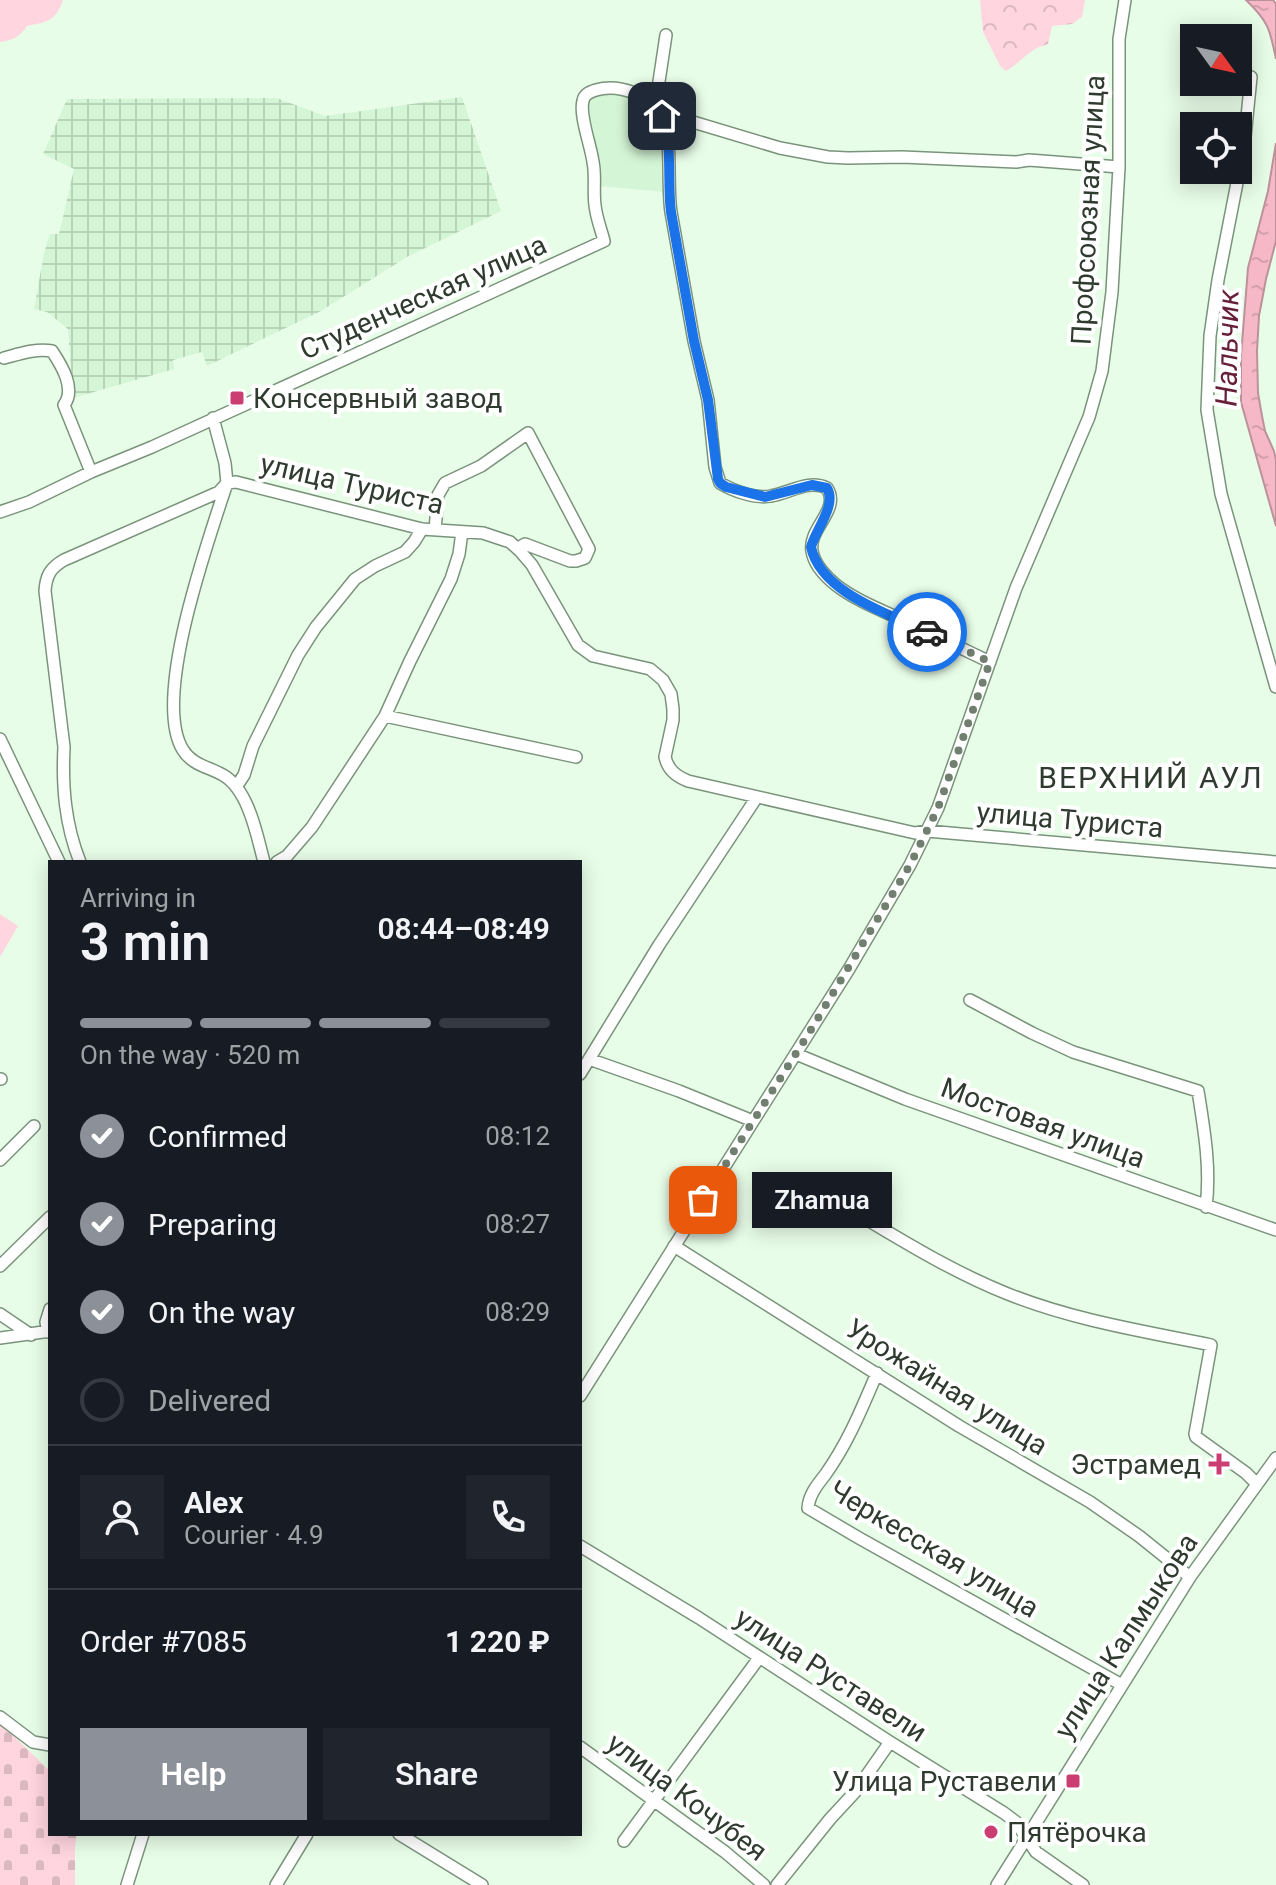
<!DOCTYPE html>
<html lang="en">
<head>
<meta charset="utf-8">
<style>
  body { margin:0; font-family:Roboto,sans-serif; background:#20242c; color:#f1f3f6; height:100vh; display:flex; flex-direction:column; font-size:30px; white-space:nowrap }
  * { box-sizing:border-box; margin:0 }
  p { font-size:26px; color:#9ea1a6 }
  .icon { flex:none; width:44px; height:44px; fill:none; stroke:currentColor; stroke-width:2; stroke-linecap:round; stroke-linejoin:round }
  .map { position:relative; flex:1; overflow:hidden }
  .drawer { position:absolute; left:48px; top:860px; width:534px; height:976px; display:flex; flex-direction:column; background:#171b24; border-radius:0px; box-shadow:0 4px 20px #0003 }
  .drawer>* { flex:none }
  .needle { width:52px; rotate:123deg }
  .fabs { position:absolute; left:1180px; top:24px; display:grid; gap:16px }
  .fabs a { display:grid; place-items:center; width:72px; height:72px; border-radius:0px; background:#171b24; box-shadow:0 4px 20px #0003; font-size:40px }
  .pin { position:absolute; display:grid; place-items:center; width:68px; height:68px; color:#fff; margin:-34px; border-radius:16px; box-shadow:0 4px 12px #0006 }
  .courier { position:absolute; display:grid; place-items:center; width:80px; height:80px; margin:-40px; border:6px solid #1a73e8; border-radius:50%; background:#fff; color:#222; box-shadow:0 2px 10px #0007 }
  .bubble { position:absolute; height:56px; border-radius:0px; background:#171b24; box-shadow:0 4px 20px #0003; font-size:26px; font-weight:600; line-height:56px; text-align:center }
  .headline em { font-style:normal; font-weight:600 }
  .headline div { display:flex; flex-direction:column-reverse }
  .headline { display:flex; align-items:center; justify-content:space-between; height:136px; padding:0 32px }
  h1 { font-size:52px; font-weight:600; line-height:60px }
  .bar { display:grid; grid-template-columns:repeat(4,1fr); gap:12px 8px; align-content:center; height:96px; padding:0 32px }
  .bar i { height:10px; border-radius:6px; background:#363941 }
  .bar .selected { background:#8c9099 }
  .bar p { grid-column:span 4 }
  .line { display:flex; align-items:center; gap:20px; padding:0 32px; border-top:2px solid #363941 }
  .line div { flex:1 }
  .round { display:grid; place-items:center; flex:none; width:84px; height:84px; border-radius:0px; background:#20242c }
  ol { padding:0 32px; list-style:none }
  li { display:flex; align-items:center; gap:24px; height:88px }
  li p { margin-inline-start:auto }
  li .icon { padding:8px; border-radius:50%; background:#8c9099; color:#fff; stroke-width:4 }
  li:last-child { color:#9ea1a6 }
  li i { width:44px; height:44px; border:4px solid #363941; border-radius:50% }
  .action { display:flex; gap:16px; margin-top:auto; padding:16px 32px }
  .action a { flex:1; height:92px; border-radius:0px; background:#8c9099; color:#fff; font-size:32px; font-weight:600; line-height:92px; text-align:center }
  .action a+a { background:#20242c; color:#f1f3f6 }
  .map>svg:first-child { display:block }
  .built { fill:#d5f6d6 }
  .industrial { fill:url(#industrial-grid) }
  .green { fill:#ffd5df }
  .forest { fill:url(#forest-crowns) }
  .cemetery { fill:url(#cemetery-stones) }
  .water { fill:url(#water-ripples); stroke:#bb929a; stroke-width:2 }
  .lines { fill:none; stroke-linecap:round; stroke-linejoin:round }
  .minor-casing { stroke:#7a937b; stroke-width:14 }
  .minor { stroke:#fff; stroke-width:11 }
  .done { stroke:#707f70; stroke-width:8; stroke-dasharray:0 14.4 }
  .route { stroke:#1a73e8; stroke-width:10 }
  .poi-dot { fill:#ca3e72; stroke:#fff; stroke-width:3 }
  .labels { text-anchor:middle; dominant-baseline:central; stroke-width:8; stroke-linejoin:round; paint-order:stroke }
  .street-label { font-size:28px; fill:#303b30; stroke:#fff }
  .poi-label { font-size:28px; fill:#303b30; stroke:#fff; text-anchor:start }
  .water-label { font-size:30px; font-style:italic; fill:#661f38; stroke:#fff }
  .neighbourhood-label { font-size:30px; letter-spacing:2px; fill:#303b30; stroke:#fff }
</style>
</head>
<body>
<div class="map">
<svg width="1276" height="1885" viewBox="0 0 1276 1885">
  <defs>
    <pattern id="industrial-grid" width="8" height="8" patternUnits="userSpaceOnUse" patternTransform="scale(2)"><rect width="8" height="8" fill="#d5f6d6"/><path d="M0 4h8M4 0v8" fill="none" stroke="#b7d4b8"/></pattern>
    <pattern id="forest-crowns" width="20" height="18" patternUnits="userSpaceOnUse" patternTransform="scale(2)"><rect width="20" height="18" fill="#ffd5df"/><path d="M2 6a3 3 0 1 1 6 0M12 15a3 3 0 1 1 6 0" fill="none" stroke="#dbb8c0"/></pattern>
    <pattern id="cemetery-stones" width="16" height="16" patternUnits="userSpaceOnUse" patternTransform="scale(2)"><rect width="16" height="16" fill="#ffd5df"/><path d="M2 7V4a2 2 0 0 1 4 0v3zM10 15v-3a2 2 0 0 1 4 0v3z" fill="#dbb8c0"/></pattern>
    <pattern id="water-ripples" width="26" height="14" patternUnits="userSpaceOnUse" patternTransform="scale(2)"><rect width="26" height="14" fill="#f6b8c7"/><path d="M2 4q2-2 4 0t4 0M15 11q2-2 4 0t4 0" fill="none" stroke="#d39fab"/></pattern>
  </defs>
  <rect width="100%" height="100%" fill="#e8fde8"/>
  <!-- built -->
  <path class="built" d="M612,91L640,98L655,111L663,126L666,192L598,186L595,148L588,104L590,99L601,92Z"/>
  <!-- industrial -->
  <path class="industrial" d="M462,97L501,211L407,257L321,311L207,366L202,352L173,360L174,369L73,398L68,329L47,312L34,309L44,253L50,234H59L74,169L43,154L67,99L277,98L325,116Z"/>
  <!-- green -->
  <path class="green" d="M0,0H63C56,21 47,22 27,26C20,37 13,40 0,42Z
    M0,914L18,926L0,957Z"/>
  <!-- forest -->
  <path class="forest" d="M980,0H1085L1082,17L1072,24L1052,26L1048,44C1026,50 1024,61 1006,71L1000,66L983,32Z"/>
  <!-- cemetery -->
  <path class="cemetery" d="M0,1723L50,1771V1834H77L75,1846V1885H0Z"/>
  <!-- water -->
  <path class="water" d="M1246,0H1273L1276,4V59C1270,29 1268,21 1246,0Z
    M1276,143V241L1266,279L1259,316L1257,351L1258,393L1262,416L1265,431L1274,451L1276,460V526L1241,402V356L1248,268L1268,191Z"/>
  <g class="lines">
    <!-- minor casing -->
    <g class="minor-casing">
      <path id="minor" d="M1251,77L1244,147L1218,280L1210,336L1207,410L1221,494L1276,687
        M655,108L666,35
        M662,116H673L780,148L828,157L848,158L902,157L1016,162L1029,160L1119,167
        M4,358C19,354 36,348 52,351C62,366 76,389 64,405L91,472
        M213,418L225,463L227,483C209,539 151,699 183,750C192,765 209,767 223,775C249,790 257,836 264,862
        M0,512L29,502L91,472L152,447L604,241C601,229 596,217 595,205C593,191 596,176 593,162C591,146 579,115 583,101C584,94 590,92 596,90C619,83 655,96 664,120C672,143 667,186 671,212L694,341L708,400L715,467L720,483C733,491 756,499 771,496C790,493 808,479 827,488C841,510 808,528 812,551C814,564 826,577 836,585C854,599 876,608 896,617C927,632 959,647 990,662
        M435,530L438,495L445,483L481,466L528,433L589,549L585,558L576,561H570L525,544L518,548
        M385,716L576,757
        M0,739L59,862
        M236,787L244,775L253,746L298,655L316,627L355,579L375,566L405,552L414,542L422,529
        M80,862C65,824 62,787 64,747L45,591C46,576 50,568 64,560L219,492L227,483L236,482L422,529L483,533L510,542L520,551L532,565L578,645L593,656L650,669L663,680L671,694L673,709V720L665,757C668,770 676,776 688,781L915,833L927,831L1276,862
        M277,862L287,856L312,827L385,716L410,661L451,579L459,554L462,532
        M970,1000L1032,1033L1073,1052L1198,1091C1204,1129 1211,1168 1206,1207
        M796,1054L905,1099L1276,1230
        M589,1059L679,1091L753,1121
        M580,1074L659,945L757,797
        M0,1079H1
        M0,1160L34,1126
        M829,1197C887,1231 945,1269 1008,1294C1073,1320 1142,1331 1211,1345L1195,1434L1196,1437L1246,1473L1257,1484
        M674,1246L959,1426L1090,1502L1139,1536L1190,1577
        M0,1266L50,1217
        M0,1314L31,1335
        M48,1332L46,1322L50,1309
        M0,1338L50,1331
        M877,1373C862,1408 848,1443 825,1475C817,1485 809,1495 808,1508L859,1538L1122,1685
        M580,1396L849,969L910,865L938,808L1016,588L1089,417L1102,371L1112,292L1119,167V39L1125,0
        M580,1546L699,1618L890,1742L1004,1813L1016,1822L1036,1852L1083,1885
        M0,1717L33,1742L50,1745
        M580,1747L725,1852L764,1885
        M399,1834L482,1885
        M624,1841L759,1658
        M127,1885L143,1834
        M276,1885L307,1834
        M777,1885L830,1819L855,1792L890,1742
        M997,1885L1190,1577L1276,1458"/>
    </g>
    <!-- minor -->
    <use href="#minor" class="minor"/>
  </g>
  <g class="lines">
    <!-- done -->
    <path class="done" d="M703,1200L809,1033L910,865L938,808L990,662L927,632"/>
    <!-- route -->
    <path class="route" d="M662,116C673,141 667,183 671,212L694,341L708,400L718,479L720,483L726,487L765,497L812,485L827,488C837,505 816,529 811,547C821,593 889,614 927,632"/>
  </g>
  <!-- markers -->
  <g class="poi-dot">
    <rect x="229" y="390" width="16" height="16" rx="4"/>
    <path d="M1215 1452h8v8h8v8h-8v8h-8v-8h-8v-8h8z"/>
    <rect x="1065" y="1773" width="16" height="16" rx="4"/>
    <circle cx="991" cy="1832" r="8"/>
  </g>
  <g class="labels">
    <!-- street labels -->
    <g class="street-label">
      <text transform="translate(1088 210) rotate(-87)">Профсоюзная улица</text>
      <text transform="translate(423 297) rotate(-24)">Студенческая улица</text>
      <text transform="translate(352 484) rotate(13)">улица Туриста</text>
      <text transform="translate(1070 820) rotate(5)">улица Туриста</text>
      <text transform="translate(1043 1123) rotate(20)">Мостовая улица</text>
      <text transform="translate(947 1387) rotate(32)">Урожайная улица</text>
      <text transform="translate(934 1549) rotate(31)">Черкесская улица</text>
      <text transform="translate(1126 1636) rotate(-57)">улица Калмыкова</text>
      <text transform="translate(831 1675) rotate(33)">улица Руставели</text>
      <text transform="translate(687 1797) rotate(37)">улица Кочубея</text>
    </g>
    <!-- poi labels -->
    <g class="poi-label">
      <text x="253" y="398">Консервный завод</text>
      <text x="1201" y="1464" text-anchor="end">Эстрамед</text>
      <text x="1057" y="1781" text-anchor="end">Улица Руставели</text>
      <text x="1007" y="1832">Пятёрочка</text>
    </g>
    <!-- water labels -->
    <g class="water-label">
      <text transform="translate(1227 348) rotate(-89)">Нальчик</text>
    </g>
    <!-- neighbourhood labels -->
    <g class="neighbourhood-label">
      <text x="1151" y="777">ВЕРХНИЙ АУЛ</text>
    </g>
  </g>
</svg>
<div class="fabs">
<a><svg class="needle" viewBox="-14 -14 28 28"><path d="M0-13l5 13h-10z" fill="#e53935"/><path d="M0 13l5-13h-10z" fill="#9ea1a6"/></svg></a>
<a><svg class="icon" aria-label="locate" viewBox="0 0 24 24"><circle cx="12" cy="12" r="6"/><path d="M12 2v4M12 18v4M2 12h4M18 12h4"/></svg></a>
</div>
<div class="pin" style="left:703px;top:1200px;background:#ea580c"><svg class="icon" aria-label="bag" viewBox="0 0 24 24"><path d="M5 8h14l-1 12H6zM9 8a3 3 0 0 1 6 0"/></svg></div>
<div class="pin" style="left:662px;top:116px;background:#1f2937"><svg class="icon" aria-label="home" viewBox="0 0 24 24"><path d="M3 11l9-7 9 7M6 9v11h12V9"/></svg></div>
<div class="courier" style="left:927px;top:632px"><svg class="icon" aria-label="car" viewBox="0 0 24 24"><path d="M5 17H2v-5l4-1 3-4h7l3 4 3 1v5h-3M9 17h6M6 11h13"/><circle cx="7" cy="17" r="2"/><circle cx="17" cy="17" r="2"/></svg></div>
<div class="bubble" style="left:752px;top:1172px;width:140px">Zhamua</div>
<section class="drawer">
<div class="headline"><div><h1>3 min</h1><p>Arriving in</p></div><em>08:44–08:49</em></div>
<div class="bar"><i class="selected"></i><i class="selected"></i><i class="selected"></i><i></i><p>On the way · 520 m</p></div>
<ol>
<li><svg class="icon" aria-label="check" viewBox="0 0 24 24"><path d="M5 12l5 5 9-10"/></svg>Confirmed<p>08:12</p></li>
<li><svg class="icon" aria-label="check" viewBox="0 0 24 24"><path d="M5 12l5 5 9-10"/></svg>Preparing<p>08:27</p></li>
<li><svg class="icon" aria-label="check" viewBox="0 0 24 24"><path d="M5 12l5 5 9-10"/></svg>On the way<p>08:29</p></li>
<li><i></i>Delivered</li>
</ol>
<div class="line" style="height:144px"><a class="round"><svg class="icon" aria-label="person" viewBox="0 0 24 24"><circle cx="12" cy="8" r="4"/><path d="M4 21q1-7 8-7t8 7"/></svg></a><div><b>Alex</b><p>Courier · 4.9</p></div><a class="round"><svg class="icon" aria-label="phone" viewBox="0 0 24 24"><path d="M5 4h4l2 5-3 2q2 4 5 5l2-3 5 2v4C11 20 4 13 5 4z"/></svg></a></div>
<div class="line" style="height:104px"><div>Order #7085</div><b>1 220 ₽</b></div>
<div class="action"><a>Help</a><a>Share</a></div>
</section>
</div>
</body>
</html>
